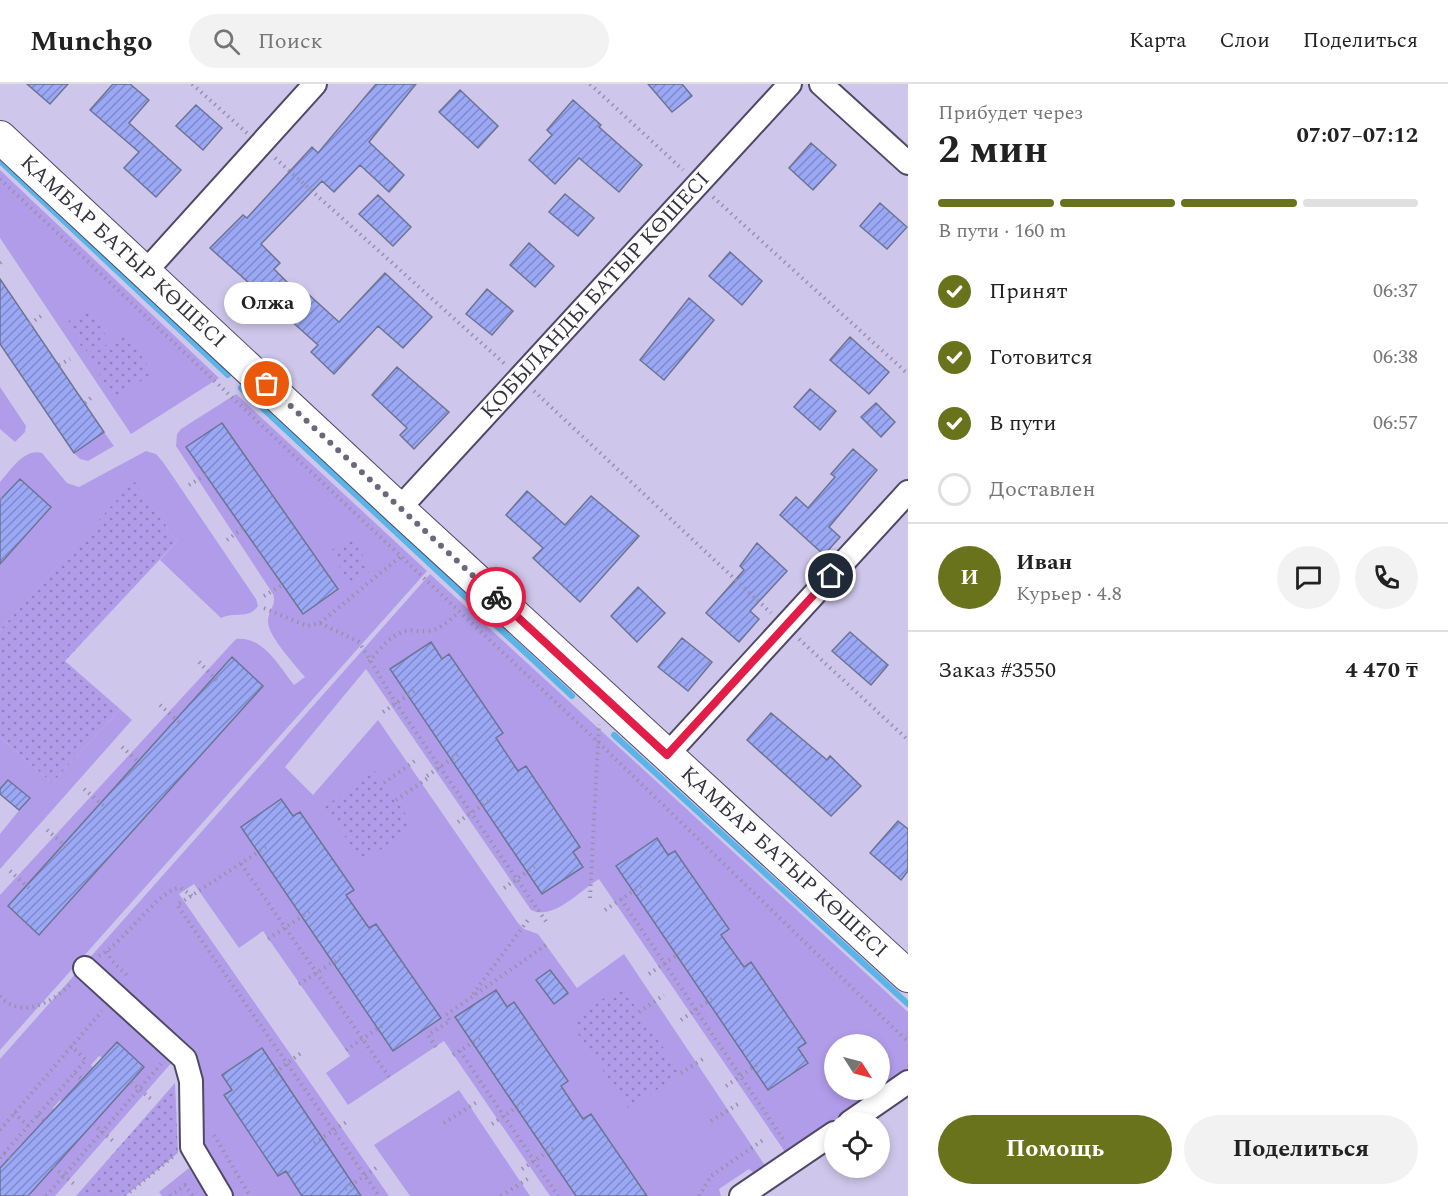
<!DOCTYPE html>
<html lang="ru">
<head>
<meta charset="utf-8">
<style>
  body { margin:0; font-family:Spectral,serif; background:#f2f2f2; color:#222; height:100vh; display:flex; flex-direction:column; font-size:22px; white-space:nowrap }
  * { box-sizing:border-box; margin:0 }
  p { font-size:20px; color:#767676 }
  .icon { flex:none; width:33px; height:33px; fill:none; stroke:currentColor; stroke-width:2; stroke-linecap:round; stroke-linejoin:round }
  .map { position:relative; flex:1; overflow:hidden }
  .sheet { display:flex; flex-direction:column; background:#fff; width:540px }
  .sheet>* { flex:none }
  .needle { width:39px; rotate:126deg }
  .tools { position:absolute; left:824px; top:950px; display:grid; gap:12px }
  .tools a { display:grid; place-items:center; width:66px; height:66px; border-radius:50%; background:#fff; box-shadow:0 3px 9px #0003; font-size:30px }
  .pin { position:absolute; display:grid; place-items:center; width:51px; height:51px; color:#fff; margin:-26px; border:3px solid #fff; border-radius:50%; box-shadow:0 2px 6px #0007 }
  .courier { position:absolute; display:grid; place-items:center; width:60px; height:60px; margin:-30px; border:4px solid #e11d48; border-radius:50%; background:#fff; color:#222; box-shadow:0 2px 8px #0007 }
  .bubble { position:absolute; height:42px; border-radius:21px; background:#fff; box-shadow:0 3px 9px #0003; font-size:20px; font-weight:700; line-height:42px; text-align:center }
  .head em { font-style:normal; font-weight:700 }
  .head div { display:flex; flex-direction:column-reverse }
  .head { display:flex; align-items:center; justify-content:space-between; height:102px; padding:0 30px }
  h1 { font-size:39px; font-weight:700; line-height:45px }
  .bar { display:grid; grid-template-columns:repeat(4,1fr); gap:9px 6px; align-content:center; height:72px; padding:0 30px }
  .bar i { height:8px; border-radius:4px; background:#e0e0e0 }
  .bar .selected { background:#69731c }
  .bar p { grid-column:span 4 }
  .line { display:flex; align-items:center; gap:15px; padding:0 30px; border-top:2px solid #e0e0e0 }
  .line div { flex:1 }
  .round { display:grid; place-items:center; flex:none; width:63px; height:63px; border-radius:32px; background:#f2f2f2 }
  ol { padding:0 30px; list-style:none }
  li { display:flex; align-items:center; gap:18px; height:66px }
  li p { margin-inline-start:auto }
  li .icon { padding:6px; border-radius:50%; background:#69731c; color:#fff; stroke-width:4 }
  li:last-child { color:#767676 }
  li i { width:33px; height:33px; border:3px solid #e0e0e0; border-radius:50% }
  .action { display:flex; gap:12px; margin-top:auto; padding:12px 30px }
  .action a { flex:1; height:69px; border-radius:36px; background:#69731c; color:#fff; font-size:24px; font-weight:700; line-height:69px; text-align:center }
  .action a+a { background:#f2f2f2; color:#222 }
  header { display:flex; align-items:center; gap:36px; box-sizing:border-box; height:84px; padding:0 30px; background:#fff; border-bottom:2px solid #e0e0e0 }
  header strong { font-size:28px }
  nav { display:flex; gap:33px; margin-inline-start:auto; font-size:21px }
  .search { width:420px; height:54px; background:#f2f2f2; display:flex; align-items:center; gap:15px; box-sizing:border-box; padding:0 21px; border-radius:33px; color:#767676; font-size:22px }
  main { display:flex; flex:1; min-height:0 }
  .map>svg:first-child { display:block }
  .grass { fill:#b19ce9; fill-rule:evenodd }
  .park { fill:url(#park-dots) }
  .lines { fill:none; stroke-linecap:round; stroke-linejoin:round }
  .stream { stroke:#5ab4e6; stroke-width:6 }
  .building { fill:url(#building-hatch); stroke:#6c7393; stroke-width:1.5 }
  .street-casing { stroke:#504866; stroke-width:26 }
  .secondary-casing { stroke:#504866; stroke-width:34 }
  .path { stroke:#9791ad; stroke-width:4; stroke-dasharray:1.5 4.5; stroke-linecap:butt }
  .street { stroke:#fff; stroke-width:22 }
  .secondary { stroke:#fff; stroke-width:32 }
  .done { stroke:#6c677c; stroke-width:6; stroke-dasharray:0 10.8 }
  .route { stroke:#e11d48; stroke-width:8 }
  .labels { text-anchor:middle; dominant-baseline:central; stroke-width:5; stroke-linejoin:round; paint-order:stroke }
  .street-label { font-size:21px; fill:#363341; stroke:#eeeafd }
</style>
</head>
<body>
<header>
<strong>Munchgo</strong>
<div class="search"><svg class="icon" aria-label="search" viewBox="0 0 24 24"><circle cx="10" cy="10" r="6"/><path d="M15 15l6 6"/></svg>Поиск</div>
<nav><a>Карта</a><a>Слои</a><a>Поделиться</a></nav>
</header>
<main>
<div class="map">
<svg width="908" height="1112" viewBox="0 0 908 1112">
  <defs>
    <pattern id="park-dots" width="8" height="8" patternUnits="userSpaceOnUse" patternTransform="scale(1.5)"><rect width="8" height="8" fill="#b19ce9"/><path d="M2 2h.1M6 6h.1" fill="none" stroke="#9180be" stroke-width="1.8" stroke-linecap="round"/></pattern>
    <pattern id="building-hatch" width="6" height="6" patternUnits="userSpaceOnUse" patternTransform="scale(1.5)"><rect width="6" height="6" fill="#9ba8f5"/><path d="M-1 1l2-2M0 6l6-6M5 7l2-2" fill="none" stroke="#7f89c8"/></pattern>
  </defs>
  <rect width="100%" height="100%" fill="#cfc7eb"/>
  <!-- grass -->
  <path class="grass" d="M0,86L219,294L131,350L0,154Z
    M0,303L26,342L25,348L15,358L0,345Z
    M236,310L427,487L0,966V811L236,555C263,551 280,584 294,601L305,593C296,582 267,551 268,537C268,526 277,522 273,510L176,362L177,350L181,345ZM222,339L338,505L303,530L187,364ZM232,574L263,602L39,851L8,823Z
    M104,348L114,362L88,377L80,375L74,369Z
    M146,367L156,370L163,378L256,515L258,522C248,536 234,527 221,534L160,476L177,457L134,398L0,546V480L51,423L20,395L6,410L0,423V398C11,386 24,364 42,369L67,399L79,403Z
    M430,490L908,928V985L787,1071L599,795C580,806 554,837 531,826L366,585L285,683L313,711L378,636L518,839L524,845L538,850L577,904L624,870L766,1083L755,1090L749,1085L719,1105L721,1112H643L591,1030L583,1035L561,1002L568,997L515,919L507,923L496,906L576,1112H550L444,957L348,1021L326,989L350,972L263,847L239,864L194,800L179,810L389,1112H361L288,1019L295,1014L262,964L222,991L232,1006L225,1011L278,1092L286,1087L302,1112H234L203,1061L200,988L196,972L97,882L173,977L55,1112H28L144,983L117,959L103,974L99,972L91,981L94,984L63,1018L60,1016L53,1024L55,1027L23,1062L21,1060L13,1069L15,1071L7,1080L5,1078L0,1084V975ZM431,558L442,575L449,571L503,649L496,654L518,687L526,683L580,762L573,768L582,783L543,810L411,617ZM281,716L293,732L300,728L353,806L346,811L369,844L376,840L431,919L433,940L393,967L241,743ZM656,755L668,771L675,767L728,845L721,851L744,883L751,879L806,958L798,964L808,979L768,1006L616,781ZM550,886L567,910L554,919L537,897ZM834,960H879V1005H834Z
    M120,625L132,636L0,785V750L29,714L8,696L0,705V653L52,699Z
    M459,1006L530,1112H410L374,1061Z
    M189,1084L207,1112H162L159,1108Z"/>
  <!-- park -->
  <path class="park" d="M88,225L107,253L85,268L66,239Z
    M125,248L153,289L115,314L88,273Z
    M134,397L177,457L65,577L120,625L52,699L0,653V546Z
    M352,454L372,486L350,500L330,467Z
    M375,687L414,742L363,778L324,723Z
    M621,902L681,989L629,1025L570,938Z
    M175,999L178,1069L125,1112H76Z"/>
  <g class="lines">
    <!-- stream -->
    <path class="stream" d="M0,77L228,291
      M241,304L572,612
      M614,651L908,920"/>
  </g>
  <!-- building -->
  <path class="building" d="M27,0H68L50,20Z
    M113,0H130L149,16L129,39L181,86L156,113L124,84L139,68L90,26Z
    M376,0H416L369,58L404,91L389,108L360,81L334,108L322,97L261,160L280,179L274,185L303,214L308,210L339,238L385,189L432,233L403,264L378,242L334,290L311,268L318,261L210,164L243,131L247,134L312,63L318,69Z
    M648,0H682L692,12L672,28Z
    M460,6L498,42L478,64L439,28Z
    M573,16L601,41L599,43L642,81L619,108L579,74L555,100L529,76L552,51L547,46Z
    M196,21L222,44L203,66L176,42Z
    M811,59L836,81L813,106L789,84Z
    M565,110L594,134L578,152L549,128Z
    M378,111L411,143L393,162L359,130Z
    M880,119L907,143L887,165L860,142Z
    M529,159L554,182L535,203L510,181Z
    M730,168L762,197L742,221L709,192Z
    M0,195L104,348L74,369L0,260Z
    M487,205L513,227L492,251L466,230Z
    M689,214L714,236L664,296L640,276Z
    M850,253L889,288L869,310L830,276Z
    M397,283L449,328L414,365L400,351L407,344L372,311Z
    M810,305L836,327L820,346L794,323Z
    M876,319L895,338L881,353L861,333Z
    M222,339L338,505L303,530L186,363Z
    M853,365L877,386L829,443L840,453L824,471L780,431L796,413L808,424L835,393L831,390Z
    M20,395L51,423L0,480V416Z
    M527,407L565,441L591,412L639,452L580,518L533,474L543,464L506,431Z
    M757,459L787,487L750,527L759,535L739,558L706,529L744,486L740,482Z
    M638,503L665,529L637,558L611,532Z
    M850,548L888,581L871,601L832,567Z
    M682,554L712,578L688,607L658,583Z
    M431,558L442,575L449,570L503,649L496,654L518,687L526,682L580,763L573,768L583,783L542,810L390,585Z
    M232,573L263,602L39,851L8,822Z
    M771,629L827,676L830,672L861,702L831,732L747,656Z
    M8,696L30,714L19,726L0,710V705Z
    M281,715L293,732L300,728L354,806L346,811L369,844L376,840L441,934L393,967L241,743Z
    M898,737L908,745V787L901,796L870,769Z
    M657,754L668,771L675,767L729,845L721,851L744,883L751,878L806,959L798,964L808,979L768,1006L616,782Z
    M550,886L568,909L554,920L536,896Z
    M496,906L507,923L514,918L568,997L561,1002L583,1035L591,1030L647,1112H576L455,933Z
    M117,958L144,983L28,1112H0V1084Z
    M262,964L327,1061L361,1112H302L286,1087L278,1092L224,1011L232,1006L222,991Z"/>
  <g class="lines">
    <!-- street casing -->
    <g class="street-casing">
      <g id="street">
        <path d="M821,0L908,79"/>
        <path d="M146,187L315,0"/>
        <path id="s1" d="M399,425L790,0"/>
        <path d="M667,671L908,408"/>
        <path d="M85,884L185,975L191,997L192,1063L221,1112"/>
        <path d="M850,1038L908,998"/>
        <path d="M741,1112L834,1049"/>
      </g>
    </g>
    <!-- secondary casing -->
    <g class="secondary-casing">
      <g id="secondary">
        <path id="s2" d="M0,53L399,425L908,892"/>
      </g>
    </g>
    <!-- path -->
    <path class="path" d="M192,0L247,49
      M590,0L683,86
      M275,74L506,281
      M0,95L597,657L908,958
      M713,113L908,290
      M0,179L4,176
      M30,240L41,232
      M59,281L70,275
      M534,307L771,529
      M85,319L94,311
      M189,401L206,391
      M0,414L5,418
      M227,456L243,444
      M264,512L282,501
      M264,524L307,542L320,539L359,558L396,619L547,839
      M320,539L400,473
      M799,555L908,656
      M199,578L217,597
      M369,578C378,567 387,555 400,549C410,544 417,548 427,547C440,546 450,536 459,528
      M160,621L180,639
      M383,628L416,606
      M122,663L141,680
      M427,692L459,670
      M384,699L416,676
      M84,705L104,722
      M396,716L428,694
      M458,738L490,716
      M47,746L67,763
      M266,763L177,821L379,1112
      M241,780L389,993
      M10,787L29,804
      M504,804L535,782
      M590,814L599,640
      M621,815L785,1058
      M605,826L641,802
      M268,855L310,827
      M107,867L111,876L130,894
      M99,872C124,859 160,803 181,804L192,812
      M649,890L684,866
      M299,900L341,873
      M473,910L528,836
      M0,912C22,937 54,917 73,898
      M639,928L664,911
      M681,936L716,912
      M436,963L428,951L450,937L446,931L546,861
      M346,966L386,939
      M460,967L558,1112
      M453,971L480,954
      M75,989L83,996
      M681,989L706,973
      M270,992L301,969
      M131,998L151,1015
      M726,1002L761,978
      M14,1029L28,1042
      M38,1031L45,1038
      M711,1037L738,1020
      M444,1039L477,1018
      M93,1040L113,1057
      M492,1040L524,1018
      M0,1046L102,927
      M214,1051L250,1112
      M314,1059L348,1037
      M4,1069L12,1075
      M0,1074L86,976L71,962
      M54,1083L75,1101
      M522,1085L555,1063
      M345,1105L379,1082
      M46,1112L161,980
      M125,1112L175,1071
      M170,1112L185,1101L193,1112
      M501,1112L529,1094
      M699,1112L711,1092L763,1056"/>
    <!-- street -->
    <use href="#street" class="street"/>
    <!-- secondary -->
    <use href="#secondary" class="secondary"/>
  </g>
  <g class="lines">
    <!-- done -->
    <path class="done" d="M267,300L496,513"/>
    <!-- route -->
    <path class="route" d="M496,513L667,671L831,492"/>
  </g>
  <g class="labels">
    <!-- street labels -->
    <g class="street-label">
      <text stroke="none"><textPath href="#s2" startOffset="168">ҚАМБАР БАТЫР КӨШЕСІ</textPath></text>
      <text stroke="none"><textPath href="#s1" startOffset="290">ҚОБЫЛАНДЫ БАТЫР КӨШЕСІ</textPath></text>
      <text stroke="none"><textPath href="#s2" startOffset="1068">ҚАМБАР БАТЫР КӨШЕСІ</textPath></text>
    </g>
  </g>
</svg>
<div class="tools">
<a><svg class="needle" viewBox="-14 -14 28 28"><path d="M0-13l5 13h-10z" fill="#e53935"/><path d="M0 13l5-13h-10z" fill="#767676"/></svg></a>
<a><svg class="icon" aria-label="locate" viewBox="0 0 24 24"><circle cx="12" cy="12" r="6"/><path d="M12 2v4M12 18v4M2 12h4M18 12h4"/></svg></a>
</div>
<div class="pin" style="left:267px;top:300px;background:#ea580c"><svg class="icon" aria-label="bag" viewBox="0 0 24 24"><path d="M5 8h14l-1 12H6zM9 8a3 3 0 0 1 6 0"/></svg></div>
<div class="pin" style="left:831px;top:492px;background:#1f2937"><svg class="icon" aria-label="home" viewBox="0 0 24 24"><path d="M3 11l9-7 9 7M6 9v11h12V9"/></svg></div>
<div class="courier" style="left:496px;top:513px"><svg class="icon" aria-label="bike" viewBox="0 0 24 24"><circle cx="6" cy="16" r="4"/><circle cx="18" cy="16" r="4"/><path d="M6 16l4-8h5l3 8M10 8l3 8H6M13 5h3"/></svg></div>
<div class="bubble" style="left:224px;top:198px;width:87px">Олжа</div>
</div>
<section class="sheet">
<div class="head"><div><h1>2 мин</h1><p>Прибудет через</p></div><em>07:07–07:12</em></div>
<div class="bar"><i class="selected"></i><i class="selected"></i><i class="selected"></i><i></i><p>В пути · 160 m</p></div>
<ol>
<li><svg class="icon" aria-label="check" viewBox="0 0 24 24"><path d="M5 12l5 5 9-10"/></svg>Принят<p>06:37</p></li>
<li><svg class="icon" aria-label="check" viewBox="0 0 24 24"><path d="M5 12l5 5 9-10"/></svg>Готовится<p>06:38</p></li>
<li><svg class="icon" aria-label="check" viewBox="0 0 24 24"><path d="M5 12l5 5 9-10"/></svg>В пути<p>06:57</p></li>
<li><i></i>Доставлен</li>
</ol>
<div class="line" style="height:108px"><b class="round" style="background:#69731c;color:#fff">И</b><div><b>Иван</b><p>Курьер · 4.8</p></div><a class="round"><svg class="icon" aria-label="chat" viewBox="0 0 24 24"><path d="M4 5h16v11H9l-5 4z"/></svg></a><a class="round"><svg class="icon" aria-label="phone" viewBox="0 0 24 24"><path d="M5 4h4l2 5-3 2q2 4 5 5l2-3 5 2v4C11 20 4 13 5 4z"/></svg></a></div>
<div class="line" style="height:78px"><div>Заказ #3550</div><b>4 470 ₸</b></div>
<div class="action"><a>Помощь</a><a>Поделиться</a></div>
</section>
</main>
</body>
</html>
